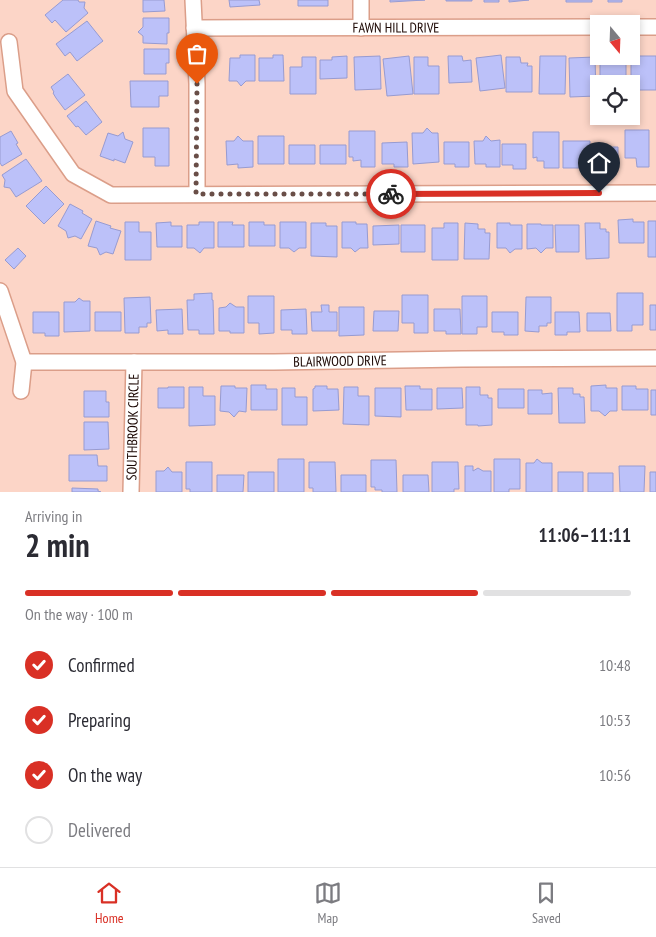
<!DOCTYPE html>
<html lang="en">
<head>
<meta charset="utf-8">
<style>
  body { margin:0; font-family:"PT Sans Narrow",sans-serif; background:#f2f2f3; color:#2b2b33; height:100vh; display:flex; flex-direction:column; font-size:19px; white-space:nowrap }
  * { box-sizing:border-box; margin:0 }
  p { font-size:16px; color:#7c7c81 }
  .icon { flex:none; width:28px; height:28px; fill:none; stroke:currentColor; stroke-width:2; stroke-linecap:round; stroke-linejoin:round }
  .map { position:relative; height:492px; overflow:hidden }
  .sheet { display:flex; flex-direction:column; background:#fff; flex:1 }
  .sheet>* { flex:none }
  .needle { width:32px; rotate:161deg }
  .controls { position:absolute; left:590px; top:15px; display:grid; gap:10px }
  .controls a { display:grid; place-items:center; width:50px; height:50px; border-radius:0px; background:#fff; box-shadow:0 2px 8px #0003; font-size:25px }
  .pin { position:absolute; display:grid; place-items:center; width:42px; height:42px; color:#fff; margin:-51px -21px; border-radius:50% 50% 50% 0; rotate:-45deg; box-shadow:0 0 5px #0007 }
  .pin .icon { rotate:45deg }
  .courier { position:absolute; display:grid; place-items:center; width:50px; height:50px; margin:-25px; border:4px solid #d93025; border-radius:50%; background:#fff; color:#222; box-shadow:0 1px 6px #0007 }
  .head em { font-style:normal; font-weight:700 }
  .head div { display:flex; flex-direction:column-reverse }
  .head { display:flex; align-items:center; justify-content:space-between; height:85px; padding:0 25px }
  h1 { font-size:32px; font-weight:700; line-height:38px }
  .bar { display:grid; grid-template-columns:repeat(4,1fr); gap:8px 5px; align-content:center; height:60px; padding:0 25px }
  .bar i { height:6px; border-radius:4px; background:#e1e1e2 }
  .bar .on { background:#d93025 }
  .bar p { grid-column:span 4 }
  ol { padding:0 25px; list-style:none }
  li { display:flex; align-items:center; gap:15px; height:55px }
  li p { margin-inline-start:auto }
  li .icon { padding:5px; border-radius:50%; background:#d93025; color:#fff; stroke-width:4 }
  li:last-child { color:#7c7c81 }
  li i { width:28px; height:28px; border:2px solid #e1e1e2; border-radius:50% }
  .tab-bar { display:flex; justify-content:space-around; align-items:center; height:70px; border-top:1px solid #e1e1e2; background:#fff; font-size:14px; color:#7c7c81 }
  .tab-bar a { display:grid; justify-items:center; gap:2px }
  .tab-bar .on { color:#d93025 }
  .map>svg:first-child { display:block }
  .building { fill:#bcc1f9; stroke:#979bd1 }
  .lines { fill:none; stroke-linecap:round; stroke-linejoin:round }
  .street-casing { stroke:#db9e89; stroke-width:18 }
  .street { stroke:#fff; stroke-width:15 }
  .done { stroke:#694e47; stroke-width:5; stroke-dasharray:0 9 }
  .route { stroke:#d93025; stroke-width:6 }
  .labels { text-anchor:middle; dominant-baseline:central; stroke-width:4; stroke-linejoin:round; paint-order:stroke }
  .street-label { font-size:14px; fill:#1a0602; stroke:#f6e9e4 }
</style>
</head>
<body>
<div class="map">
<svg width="656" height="492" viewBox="0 0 656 492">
  <rect width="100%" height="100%" fill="#fcd5c7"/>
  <!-- building -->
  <path class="building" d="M63,0H78L79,2H85L84,8L88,13L66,32L55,20L52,23L45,15Z
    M143,0H164L165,11L143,12Z
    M229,0H259L260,5L230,7Z
    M298,0H328V6H298Z
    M390,0H425L390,2Z
    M446,0H472V1H446Z
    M484,0H499V2H484Z
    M509,0H529L509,2Z
    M566,0H592V2H566Z
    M608,0H622V2H608Z
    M143,18H169V33H167V44L143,43V36L138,32L143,27Z
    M87,21L103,41L77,61L70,52L65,56L56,44Z
    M144,49H169V63H166V74H144Z
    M240,55H255V81H246L241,86L237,81H229L230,58H240Z
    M273,55H283L284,81H259V58H273Z
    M501,55L505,88L480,91L476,58Z
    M347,56V78L320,79V60H332V57Z
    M380,56L381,89L355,90L354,57Z
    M409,56L413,94L387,96L383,59Z
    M448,56H462L463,61L471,60L472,82L449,83Z
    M540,56H566L565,94H539Z
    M600,56H626V84H600Z
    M631,56H656V90H631Z
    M302,57H316V94H290V67H302Z
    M414,57H428V66H439V94H414Z
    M506,57H520L521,63H528L527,66H532V92H506Z
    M595,57L596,96L570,97L569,58Z
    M68,74L85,95L65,110L56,98L53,93L54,92L51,87Z
    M130,81H168V96H159V107H131Z
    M86,101L102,122L86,135L78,126L76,127L67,116Z
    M143,128H169V166H155V157H143Z
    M427,128L432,133H438L439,162L413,164L412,133H423Z
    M625,130H649V167H637L636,158H625Z
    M11,131L18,143L16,144L22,154L2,166L0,163V137Z
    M349,131H375V167H361V160L353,161V157H349Z
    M123,132L125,139L133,142L125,163L114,159V161L100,156L108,133L118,136Z
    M533,132H559V168H544V161H537V157L533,158Z
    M238,136L243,141H253V167L238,168V164L227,165L226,141H234Z
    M258,136H284V164H258Z
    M486,136L491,141L500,140V167H486V164H475L474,141H483Z
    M563,141H590V168H563Z
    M407,142L408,167H394V164H382V143Z
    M444,142H469V167H455V164H444Z
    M502,144H526V169H513V165H502Z
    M289,145H315V164H289Z
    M320,145H346V164H320Z
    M594,147H618V165H594Z
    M26,159L42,181L16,197L10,188L4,187L5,180L2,175Z
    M46,186L64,204L44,224L26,206Z
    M70,204L83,211L82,213L92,219L81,239L75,236L68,238L66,231L58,226Z
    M633,219V222H644V243H619L618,220Z
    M96,221L111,226L110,228L121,231L113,254L106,252L100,255L97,248L88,246Z
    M648,221H656V257H648Z
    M125,222H139V232H151V260H125Z
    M171,222V226H182V247H157L156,223Z
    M199,222H214V248H204L200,253L194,248H187V225H199Z
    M218,222H233L232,225H244V247H218Z
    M249,222H264V225H275V246H249Z
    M280,222H306V248H299L294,252L289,248H280Z
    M342,222H356V224H367L368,248H360L355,252L351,248H342Z
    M311,223H326V226H337V257L311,256Z
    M444,223H458V260H432V228H444Z
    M465,223L478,224V229H485V233H490L489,259H464Z
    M497,223H510V225H522V249H515L510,253L506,248H497Z
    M585,223H600V229H606V232H609V258L586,259Z
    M527,224H541V225H553V248H546L541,253L536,248L527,249Z
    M399,225V244L373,245V226Z
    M401,225H425V252H401Z
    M555,225H579V252H556Z
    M18,248L26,256L14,269L5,260Z
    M212,293V300H213L214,334H199V330H188L187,300H194V294Z
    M617,293H643V325H632V331H617Z
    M402,295H428V333H414V323H402Z
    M248,296H274V333L259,334V323H248Z
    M462,296H487V327H477V334H462Z
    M150,297L151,323H147V327H139V333H125L124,298Z
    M526,297H551V323H547V326H539V332L525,331Z
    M79,298L83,301H90V331L64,332V302H75Z
    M230,303L236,307H244V333H230V331H219V308L226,307Z
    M321,305H329V312H337V331H312L311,312H322Z
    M650,305H656V330H650Z
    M339,307H364V335L339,336Z
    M182,309L183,334H168V330L157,331L156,310Z
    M306,309L307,334H292V330H281V310Z
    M434,309H460L461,334H446V331H434Z
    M374,311H399L398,331H373Z
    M33,312H59V336H45V333H33Z
    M95,312H121V331H95Z
    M492,312H518V335H504V332H492Z
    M555,312H579L580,332H567V335H555Z
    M587,313H610L611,331H587Z
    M251,385H266V389H277V410H251Z
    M606,385V388H617V411H610L605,416L599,411H591V386Z
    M221,386H235V388H247L246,412L239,411L234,417L229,412L220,411Z
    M315,386H327V389H338L339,410L313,411V389L315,388Z
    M405,386H420V389H432V410H406Z
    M622,386H636V389H648V410H622Z
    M168,387H184V408H158V388H168Z
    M189,387H203V396H215V425L189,426Z
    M344,387H358V396H369V425L343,424Z
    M466,387H480V395H488V398H492V425L478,426V425H466Z
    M282,388H295V397H307V425H282Z
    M375,388H401V417L375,416Z
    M437,388H462L463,408L437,409Z
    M558,388H573V394H580V397H584L585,423H559Z
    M498,389H524V408H498Z
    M528,390H542V394L552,393V414H528Z
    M651,390H656V415H651Z
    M84,391H106V402H109V417H84Z
    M84,422H108L109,449L84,450Z
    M69,455H97L98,466H107V481H69Z
    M278,459H304V492H278Z
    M494,459H520V489H509V492H494Z
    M537,459L542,463H552V492H526V463H534Z
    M371,460H396L397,492H382V490H375V487H371Z
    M186,462H212V492H190V489H186Z
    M309,462H335L336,492H313V488H309Z
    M432,462H458L459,489H454V492H432Z
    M465,466H473V471L478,468L483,471H491V492H465Z
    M619,466H645L644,492H620Z
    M168,467L172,472H182V492H156V471H164Z
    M248,472H274V492H248Z
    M558,472H583V492H558Z
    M650,472H656V492H650Z
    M588,473H613V492H588Z
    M217,475H244L243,492H217Z
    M341,475H366V492H341Z
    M403,475H428L429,492H403Z
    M72,488L98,489V491L101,492H72Z"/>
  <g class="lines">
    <!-- street casing -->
    <g class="street-casing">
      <g id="street">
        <path d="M193,0L197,84V194"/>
        <path d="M631,27H656"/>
        <path id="s1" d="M194,28L599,27"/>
        <path d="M361,28V0"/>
        <path d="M9,42L15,91L73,174L111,195L656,193"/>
        <path d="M0,291L24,362L21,391"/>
        <path id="s2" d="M24,362H274L462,359L656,358"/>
        <path id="s3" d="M131,492L134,362"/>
      </g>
    </g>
    <!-- street -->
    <use href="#street" class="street"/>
  </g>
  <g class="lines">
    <!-- done -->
    <path class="done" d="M197,84L196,194H391"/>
    <!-- route -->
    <path class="route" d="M391,194L599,193"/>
  </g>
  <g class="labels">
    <!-- street labels -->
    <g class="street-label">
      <text stroke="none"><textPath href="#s1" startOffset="202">FAWN HILL DRIVE</textPath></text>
      <text stroke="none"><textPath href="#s2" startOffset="316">BLAIRWOOD DRIVE</textPath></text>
      <text stroke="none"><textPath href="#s3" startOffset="65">SOUTHBROOK CIRCLE</textPath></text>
    </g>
  </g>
</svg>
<div class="controls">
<a><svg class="needle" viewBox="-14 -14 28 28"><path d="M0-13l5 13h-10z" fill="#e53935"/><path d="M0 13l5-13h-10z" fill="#7c7c81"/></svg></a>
<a><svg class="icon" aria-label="locate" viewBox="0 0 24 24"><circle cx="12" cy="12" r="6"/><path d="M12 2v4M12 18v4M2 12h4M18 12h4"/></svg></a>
</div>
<div class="pin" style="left:197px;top:84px;background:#ea580c"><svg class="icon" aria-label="bag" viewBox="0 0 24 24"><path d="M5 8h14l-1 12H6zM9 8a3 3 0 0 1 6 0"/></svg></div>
<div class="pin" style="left:599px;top:193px;background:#1f2937"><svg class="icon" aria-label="home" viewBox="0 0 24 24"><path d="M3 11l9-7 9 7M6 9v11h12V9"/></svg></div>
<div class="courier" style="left:391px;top:194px"><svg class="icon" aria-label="bike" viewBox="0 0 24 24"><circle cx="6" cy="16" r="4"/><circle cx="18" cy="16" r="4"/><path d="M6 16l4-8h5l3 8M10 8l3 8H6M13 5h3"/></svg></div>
</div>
<section class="sheet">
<div class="head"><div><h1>2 min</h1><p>Arriving in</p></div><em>11:06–11:11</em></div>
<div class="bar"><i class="on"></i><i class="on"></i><i class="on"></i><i></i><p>On the way · 100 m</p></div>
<ol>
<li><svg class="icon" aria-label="check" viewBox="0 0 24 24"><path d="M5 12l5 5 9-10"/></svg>Confirmed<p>10:48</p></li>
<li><svg class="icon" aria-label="check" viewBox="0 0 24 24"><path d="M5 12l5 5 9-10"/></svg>Preparing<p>10:53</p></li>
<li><svg class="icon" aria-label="check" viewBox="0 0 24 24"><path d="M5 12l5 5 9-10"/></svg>On the way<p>10:56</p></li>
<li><i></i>Delivered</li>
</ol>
</section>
<nav class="tab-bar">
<a class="on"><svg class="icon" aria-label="home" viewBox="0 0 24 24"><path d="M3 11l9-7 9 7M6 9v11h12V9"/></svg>Home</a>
<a><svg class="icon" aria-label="map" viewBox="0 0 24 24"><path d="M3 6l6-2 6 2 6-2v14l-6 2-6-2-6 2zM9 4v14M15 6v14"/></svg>Map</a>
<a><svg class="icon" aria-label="saved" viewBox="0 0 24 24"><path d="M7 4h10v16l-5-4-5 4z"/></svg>Saved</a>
</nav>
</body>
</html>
